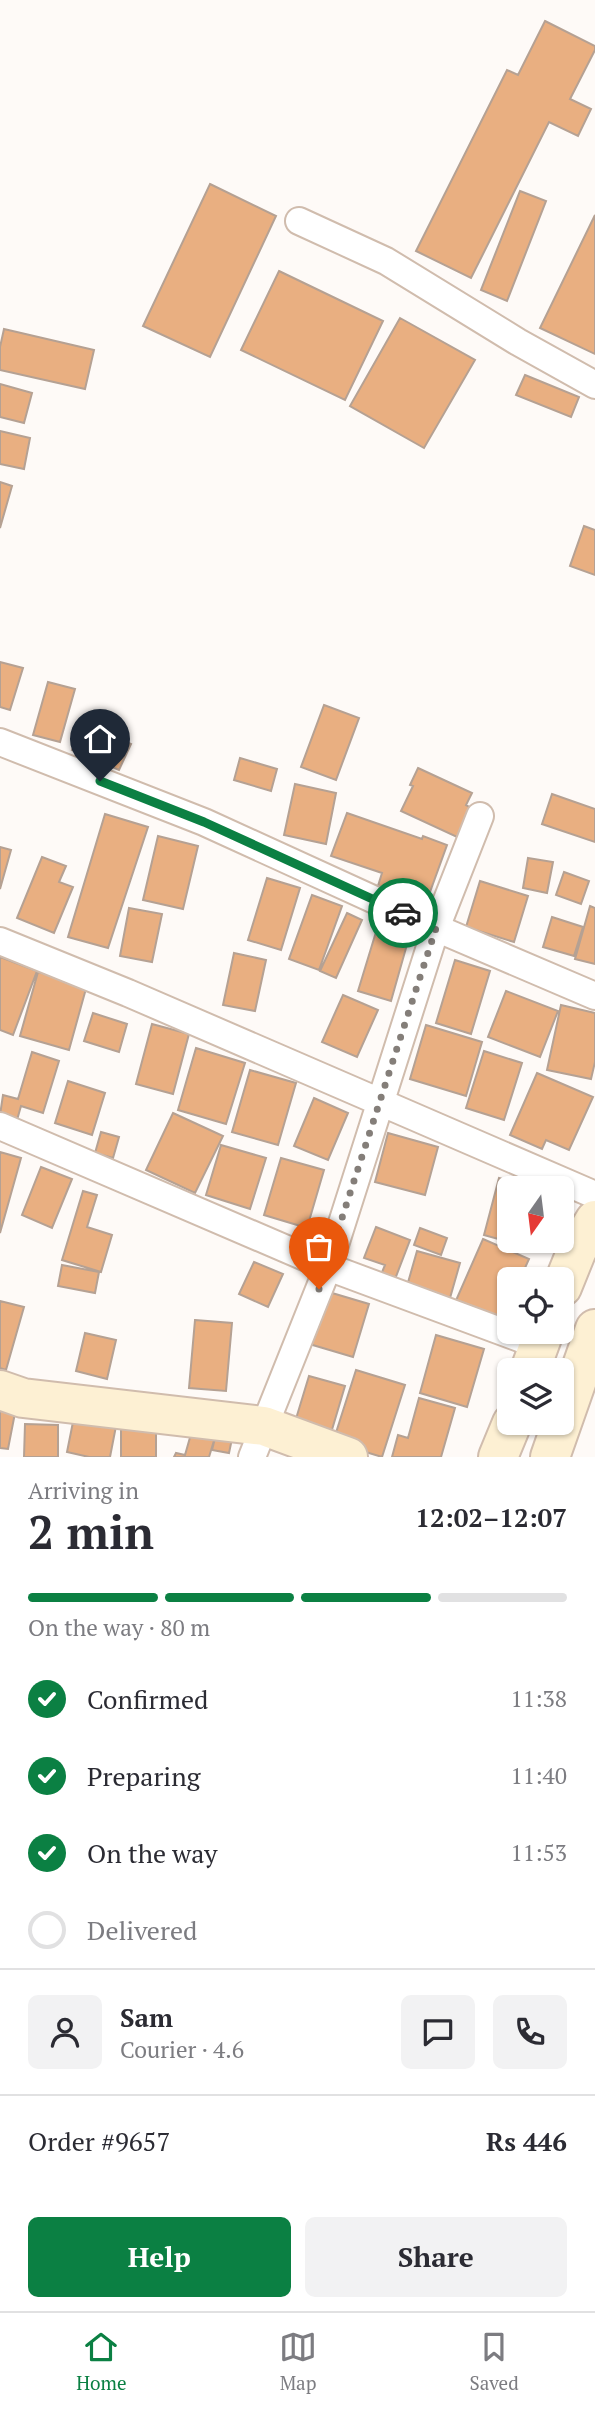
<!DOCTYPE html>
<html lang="en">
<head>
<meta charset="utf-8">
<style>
  body { margin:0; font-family:"PT Serif",serif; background:#f2f2f3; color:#2b2b33; height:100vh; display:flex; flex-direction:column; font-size:26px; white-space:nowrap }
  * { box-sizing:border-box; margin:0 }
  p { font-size:23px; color:#7c7c81 }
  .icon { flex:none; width:38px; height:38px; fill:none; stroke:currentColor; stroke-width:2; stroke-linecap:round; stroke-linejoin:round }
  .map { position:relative; height:1457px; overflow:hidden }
  .sheet { display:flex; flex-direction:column; background:#fff; flex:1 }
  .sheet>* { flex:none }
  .needle { width:46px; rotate:194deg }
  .buttons { position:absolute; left:497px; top:1176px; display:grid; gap:14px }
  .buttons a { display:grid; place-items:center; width:77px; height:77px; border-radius:10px; background:#fff; box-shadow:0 2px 5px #0004; font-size:35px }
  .pin { position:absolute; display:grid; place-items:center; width:60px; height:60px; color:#fff; margin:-72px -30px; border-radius:50% 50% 50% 0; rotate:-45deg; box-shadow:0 0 7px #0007 }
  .pin .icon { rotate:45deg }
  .courier { position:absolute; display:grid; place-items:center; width:70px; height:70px; margin:-35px; border:5px solid #0b8043; border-radius:50%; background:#fff; color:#222; box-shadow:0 2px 9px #0007 }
  .headline em { font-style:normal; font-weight:600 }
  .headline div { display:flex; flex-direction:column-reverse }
  .headline { display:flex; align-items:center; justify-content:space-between; height:119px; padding:0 28px }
  h1 { font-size:46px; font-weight:600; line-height:52px }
  .bar { display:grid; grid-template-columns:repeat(4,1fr); gap:10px 7px; align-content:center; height:84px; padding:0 28px }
  .bar i { height:9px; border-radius:5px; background:#e1e1e2 }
  .bar .active { background:#0b8043 }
  .bar p { grid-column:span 4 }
  .line { display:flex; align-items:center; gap:18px; padding:0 28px; border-top:2px solid #e1e1e2 }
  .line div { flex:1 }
  .round { display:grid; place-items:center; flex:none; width:74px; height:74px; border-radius:10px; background:#f2f2f3 }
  ol { padding:0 28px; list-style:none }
  li { display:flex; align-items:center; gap:21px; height:77px }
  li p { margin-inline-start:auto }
  li .icon { padding:7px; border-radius:50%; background:#0b8043; color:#fff; stroke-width:4 }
  li:last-child { color:#7c7c81 }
  li i { width:38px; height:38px; border:4px solid #e1e1e2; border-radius:50% }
  .cta { display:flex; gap:14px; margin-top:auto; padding:14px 28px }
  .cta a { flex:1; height:80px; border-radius:10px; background:#0b8043; color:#fff; font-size:28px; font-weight:600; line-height:80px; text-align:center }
  .cta a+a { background:#f2f2f3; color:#2b2b33 }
  .tabs { display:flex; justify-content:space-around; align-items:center; height:98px; border-top:2px solid #e1e1e2; background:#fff; font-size:19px; color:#7c7c81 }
  .tabs a { display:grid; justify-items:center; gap:4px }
  .tabs .active { color:#0b8043 }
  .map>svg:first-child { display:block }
  .building { fill:#e9af81; stroke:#b5a193; stroke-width:2 }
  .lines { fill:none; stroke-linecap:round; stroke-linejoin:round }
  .street-casing { stroke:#d0bcad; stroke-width:30 }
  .secondary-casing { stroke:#d0bcad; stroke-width:42 }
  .street { stroke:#fff; stroke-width:26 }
  .secondary { stroke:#fdf0d3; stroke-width:38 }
  .done { stroke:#847e79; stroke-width:7; stroke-dasharray:0 12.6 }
  .route { stroke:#0b8043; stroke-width:9 }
</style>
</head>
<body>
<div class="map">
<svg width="595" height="1457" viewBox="0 0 595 1457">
  <rect width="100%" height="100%" fill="#fefaf7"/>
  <!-- building -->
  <path class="building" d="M545,21L595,46V50L570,99L591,109L578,136L549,122L471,278L416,251L507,70L518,75Z
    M210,184L276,216L210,357L143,326Z
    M520,191L546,201L507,301L481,290Z
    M595,215V354L540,328Z
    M279,271L383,321L345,400L241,350Z
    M400,318L475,360L424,448L350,406Z
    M4,329L94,350L85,389L0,370V347Z
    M525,375L579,397L571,417L516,395Z
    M0,384L32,393L24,423L0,417Z
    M0,431L30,438L24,469L0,464Z
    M0,482L12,486L0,528Z
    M584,526L595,530V575L570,566Z
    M0,662L23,668L10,710L0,707Z
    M48,682L75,689L60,742L33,735Z
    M324,705L359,718L336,780L301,767Z
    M84,723L131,744L119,770L72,750Z
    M240,758L277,769L271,791L234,780Z
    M418,768L472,793L466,805L471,808L457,837L401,811L413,786L410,785Z
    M295,784L336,793L326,844L284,835Z
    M552,794L595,809V842L542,824Z
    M347,813L422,839L423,836L447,845L426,903L378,886L382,873L331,856Z
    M105,814L148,827L108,948L68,937Z
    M158,836L198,846L183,909L143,900Z
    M0,847L11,850L0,889Z
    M42,857L66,866L59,882L73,887L54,933L17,918Z
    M528,858L553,862L547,893L523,888Z
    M564,872L589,881L581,904L556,895Z
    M267,878L300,888L281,950L248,940Z
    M480,881L528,896L514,942L466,927Z
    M312,895L342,906L319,970L289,959Z
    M590,906L595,908V964L575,959Z
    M129,908L162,914L152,962L120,956Z
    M347,913L362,920L336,978L320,971Z
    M552,917L583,927L574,956L543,947Z
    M376,932L408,941L391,1001L358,991Z
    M234,953L266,960L255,1011L223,1005Z
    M0,957L37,971L13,1035L0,1030Z
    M455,960L490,971L471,1034L436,1023Z
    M38,972L87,985L69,1050L20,1036Z
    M506,991L558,1011L540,1057L488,1037Z
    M343,995L378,1010L357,1057L322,1042Z
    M561,1005L595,1013V1062L591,1079L547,1070Z
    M93,1013L127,1024L119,1052L84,1041Z
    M152,1024L189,1034L173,1094L136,1084Z
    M426,1025L482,1042L466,1096L410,1079Z
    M196,1048L245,1063L226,1124L178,1110Z
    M484,1051L522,1063L504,1120L466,1108Z
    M32,1052L59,1061L43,1113L21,1106L17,1120L0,1115L3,1095L18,1099Z
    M250,1070L296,1083L278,1145L232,1132Z
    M537,1073L593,1097L569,1150L546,1140L542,1149L510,1135Z
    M68,1081L105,1093L92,1135L55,1123Z
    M314,1098L348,1113L328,1160L294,1146Z
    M173,1113L223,1136L195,1193L146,1170Z
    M101,1132L119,1137L113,1158L95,1153Z
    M388,1133L438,1147L425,1195L375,1182Z
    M221,1145L266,1158L250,1209L206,1195Z
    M0,1152L21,1158L0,1233Z
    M281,1158L324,1170L307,1228L264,1215Z
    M41,1167L72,1179L52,1228L22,1215Z
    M499,1178L529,1186V1188H509V1241H514L513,1243L484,1235Z
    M83,1191L97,1195L87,1227L112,1235L101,1272L62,1260Z
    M376,1227L410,1240L392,1287L378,1282L385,1265L364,1258Z
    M420,1228L447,1238L441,1255L414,1245Z
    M483,1239L529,1259L520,1279H509V1303L500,1325L454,1305Z
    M417,1251L460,1263L450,1298L407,1286Z
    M254,1262L283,1274L268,1307L239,1294Z
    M62,1265L99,1272L95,1293L58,1286Z
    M322,1290L369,1304L353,1357L306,1343Z
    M0,1301L24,1307L6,1370L0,1368Z
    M195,1320L232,1323L226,1391L189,1388Z
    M85,1333L116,1340L107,1379L76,1371Z
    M436,1335L484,1349L467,1407L420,1393Z
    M356,1370L405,1385L382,1457L333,1442Z
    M309,1376L345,1386L331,1433L295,1422Z
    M419,1398L455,1408L441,1457H392L398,1435L408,1438Z
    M0,1410L15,1413L8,1449L0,1448Z
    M75,1412L117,1421L110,1457H89L67,1452Z
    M25,1424L58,1425V1457H24Z
    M193,1427L216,1434L209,1457H174L176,1453L185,1455Z
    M121,1429H156V1457H121Z
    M217,1430L233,1434L229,1453L212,1450Z"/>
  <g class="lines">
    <!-- street casing -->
    <g class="street-casing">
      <path id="street" d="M299,221L386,261L518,342L595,385
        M0,742L204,822L436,928L595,996
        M0,941L128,993L595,1195
        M0,1126L328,1267L538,1345
        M252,1457L328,1267L436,928L480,816"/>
    </g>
    <!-- secondary casing -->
    <g class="secondary-casing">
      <path id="secondary" d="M562,1287L577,1250L595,1220
        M530,1370L544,1332
        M0,1390L23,1398L264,1426L348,1457
        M498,1457L512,1423
        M550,1457L595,1329"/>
    </g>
    <!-- street -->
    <use href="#street" class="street"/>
    <!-- secondary -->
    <use href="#secondary" class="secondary"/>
  </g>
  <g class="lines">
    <!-- done -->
    <path class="done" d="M319,1289L436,928L403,913"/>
    <!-- route -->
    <path class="route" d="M100,781L204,822L403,913"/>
  </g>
</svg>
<div class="buttons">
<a><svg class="needle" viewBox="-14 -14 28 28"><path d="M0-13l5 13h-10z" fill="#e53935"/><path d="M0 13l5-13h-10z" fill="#7c7c81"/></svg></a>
<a><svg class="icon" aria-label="locate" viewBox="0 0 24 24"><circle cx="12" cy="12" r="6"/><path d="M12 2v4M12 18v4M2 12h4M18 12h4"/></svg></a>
<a><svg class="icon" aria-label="layers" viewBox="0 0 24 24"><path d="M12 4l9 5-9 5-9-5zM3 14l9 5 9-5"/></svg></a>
</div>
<div class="pin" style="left:319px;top:1289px;background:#ea580c"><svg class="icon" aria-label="bag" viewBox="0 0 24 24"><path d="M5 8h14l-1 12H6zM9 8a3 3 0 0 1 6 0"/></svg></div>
<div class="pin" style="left:100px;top:781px;background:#1f2937"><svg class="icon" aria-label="home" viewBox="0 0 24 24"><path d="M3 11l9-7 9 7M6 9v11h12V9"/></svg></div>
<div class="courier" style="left:403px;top:913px"><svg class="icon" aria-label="car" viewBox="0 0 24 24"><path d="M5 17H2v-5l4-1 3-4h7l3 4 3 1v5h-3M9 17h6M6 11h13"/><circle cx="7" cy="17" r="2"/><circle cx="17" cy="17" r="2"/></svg></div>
</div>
<section class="sheet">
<div class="headline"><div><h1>2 min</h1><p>Arriving in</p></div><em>12:02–12:07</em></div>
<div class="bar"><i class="active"></i><i class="active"></i><i class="active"></i><i></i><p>On the way · 80 m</p></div>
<ol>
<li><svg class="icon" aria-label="check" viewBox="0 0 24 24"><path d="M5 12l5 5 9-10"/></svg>Confirmed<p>11:38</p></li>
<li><svg class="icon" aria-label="check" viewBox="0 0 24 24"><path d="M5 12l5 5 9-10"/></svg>Preparing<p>11:40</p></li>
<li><svg class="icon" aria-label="check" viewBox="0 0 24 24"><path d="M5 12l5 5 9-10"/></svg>On the way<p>11:53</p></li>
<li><i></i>Delivered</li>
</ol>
<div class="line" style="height:126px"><a class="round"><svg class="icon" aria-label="person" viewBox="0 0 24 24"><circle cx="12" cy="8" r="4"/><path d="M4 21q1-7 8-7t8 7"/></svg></a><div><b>Sam</b><p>Courier · 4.6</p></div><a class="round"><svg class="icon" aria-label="chat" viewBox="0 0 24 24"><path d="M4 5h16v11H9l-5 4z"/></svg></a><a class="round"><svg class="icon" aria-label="phone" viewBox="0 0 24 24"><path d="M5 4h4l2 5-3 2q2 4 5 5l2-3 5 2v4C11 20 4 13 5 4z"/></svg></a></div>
<div class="line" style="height:91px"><div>Order #9657</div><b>Rs 446</b></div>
<div class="cta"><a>Help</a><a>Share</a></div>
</section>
<nav class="tabs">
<a class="active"><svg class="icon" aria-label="home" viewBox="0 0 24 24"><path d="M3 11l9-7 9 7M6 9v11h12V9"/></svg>Home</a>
<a><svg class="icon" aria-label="map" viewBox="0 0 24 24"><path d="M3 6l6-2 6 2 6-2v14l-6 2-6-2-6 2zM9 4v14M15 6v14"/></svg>Map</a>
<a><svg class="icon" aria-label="saved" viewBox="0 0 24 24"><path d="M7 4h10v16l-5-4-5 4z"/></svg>Saved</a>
</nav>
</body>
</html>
